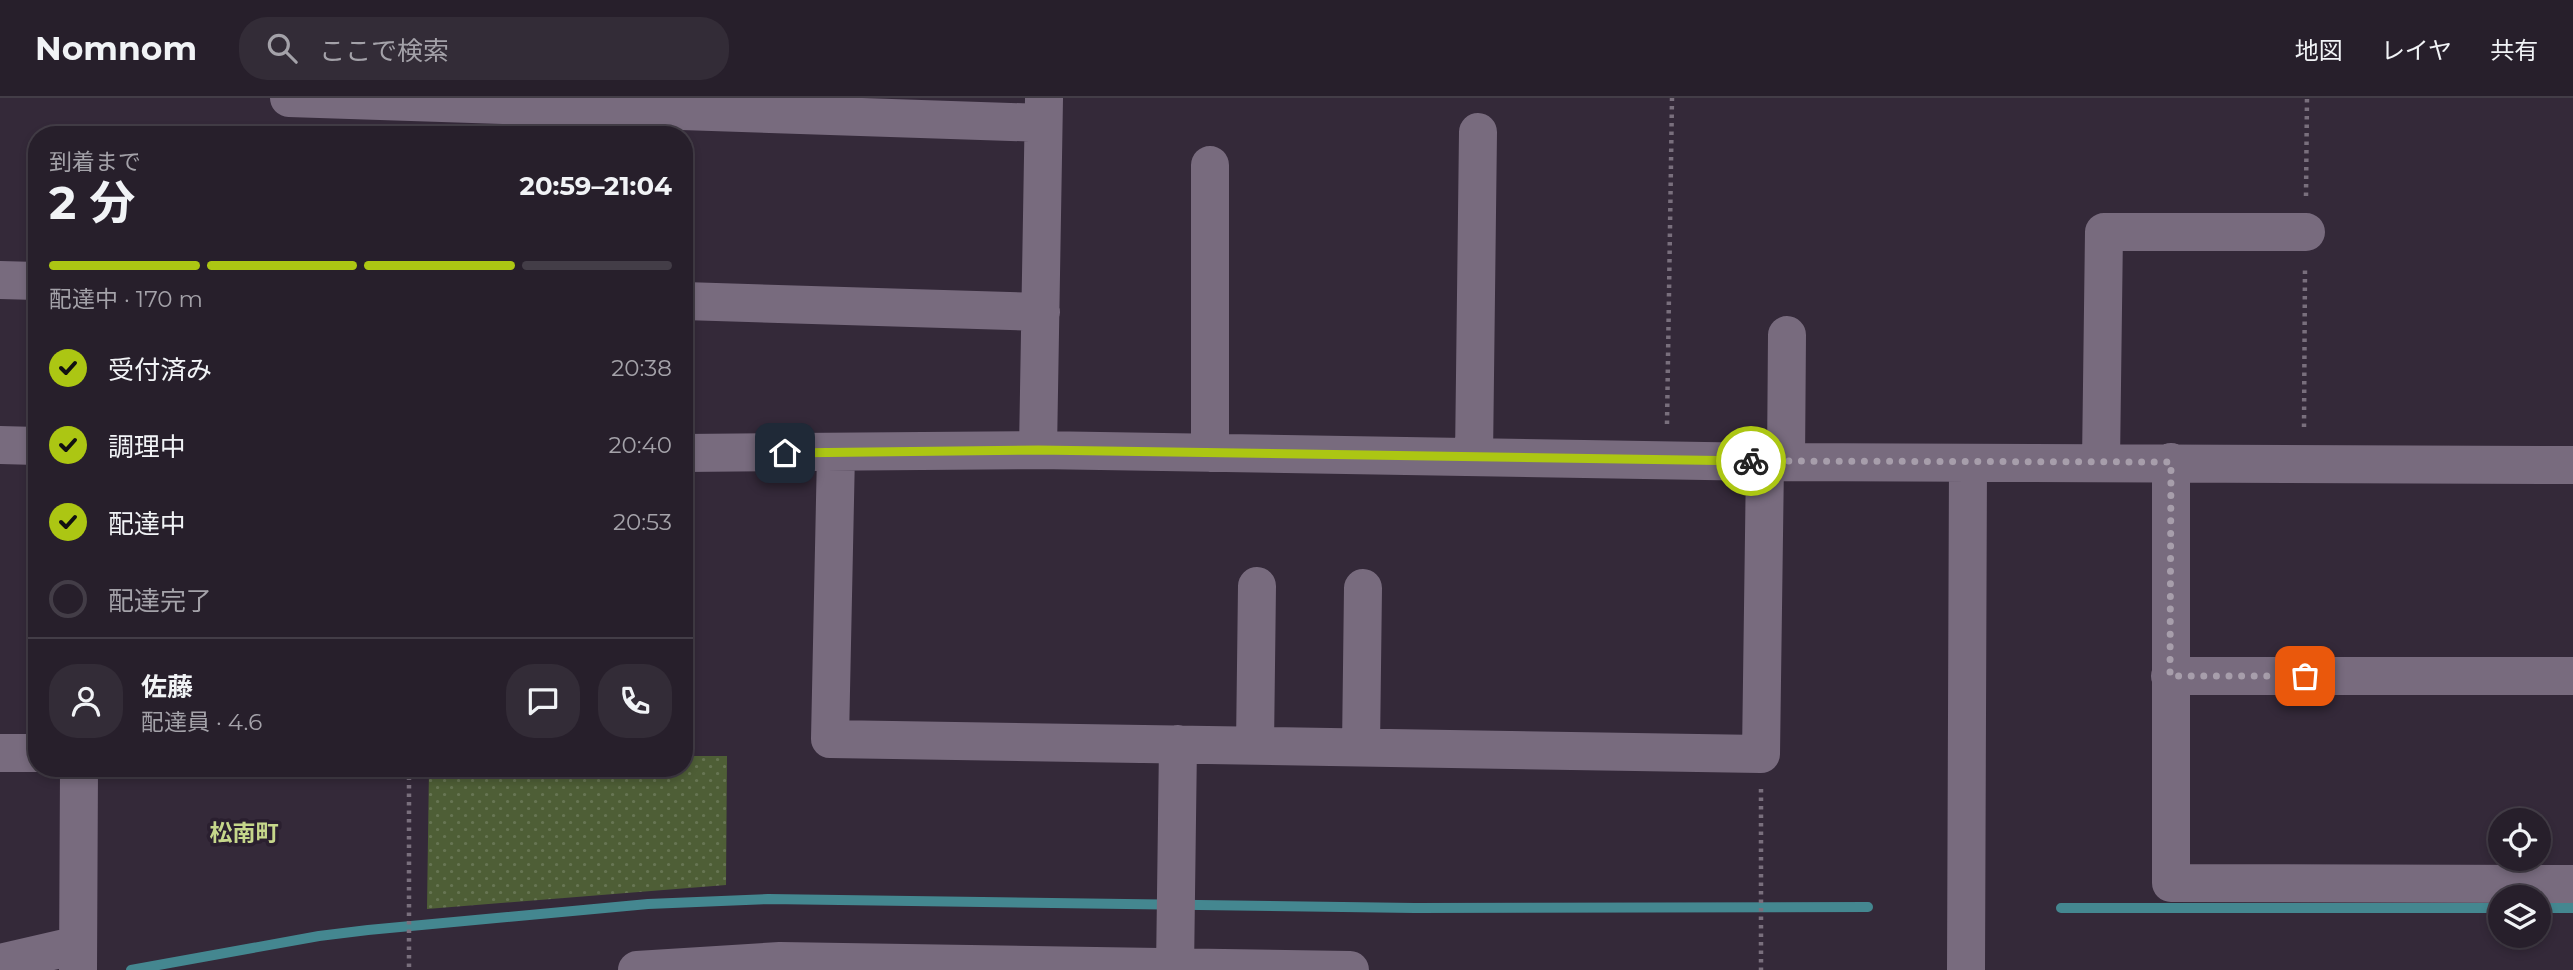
<!DOCTYPE html>
<html lang="ja">
<head>
<meta charset="utf-8">
<style>
  body { margin:0; font-family:Montserrat,"Noto Sans JP",sans-serif; background:#332c37; color:#f1f3f6; height:100vh; display:flex; flex-direction:column; font-size:26px; white-space:nowrap }
  * { box-sizing:border-box; margin:0 }
  p { font-size:23px; color:#a4a2a9 }
  .icon { flex:none; width:38px; height:38px; fill:none; stroke:currentColor; stroke-width:2; stroke-linecap:round; stroke-linejoin:round }
  .map { position:relative; flex:1; overflow:hidden }
  .details { position:absolute; left:28px; top:28px; width:665px; height:651px; display:flex; flex-direction:column; background:#271f2b; border-radius:28px; box-shadow:0 4px 10px #0003,0 0 0 2px #433d47 }
  .details>* { flex:none }
  .fabs { position:absolute; left:2488px; top:710px; display:grid; gap:14px }
  .fabs a { display:grid; place-items:center; width:63px; height:63px; border-radius:50%; background:#271f2b; box-shadow:0 4px 10px #0003,0 0 0 2px #433d47; font-size:35px }
  .pin { position:absolute; display:grid; place-items:center; width:60px; height:60px; color:#fff; margin:-30px; border-radius:14px; box-shadow:0 4px 10px #0006 }
  .courier { position:absolute; display:grid; place-items:center; width:70px; height:70px; margin:-35px; border:5px solid #acc613; border-radius:50%; background:#fff; color:#222; box-shadow:0 2px 9px #0007 }
  .summary em { font-style:normal; font-weight:700 }
  .summary div { display:flex; flex-direction:column-reverse }
  .summary { display:flex; align-items:center; justify-content:space-between; height:119px; padding:0 21px }
  h1 { font-size:46px; font-weight:700; line-height:52px }
  .bar { display:grid; grid-template-columns:repeat(4,1fr); gap:10px 7px; align-content:center; height:84px; padding:0 21px }
  .bar i { height:9px; border-radius:5px; background:#433d47 }
  .bar .on { background:#acc613 }
  .bar p { grid-column:span 4 }
  .line { display:flex; align-items:center; gap:18px; padding:0 21px; border-top:2px solid #433d47 }
  .line div { flex:1 }
  .round { display:grid; place-items:center; flex:none; width:74px; height:74px; border-radius:28px; background:#332c37 }
  ol { padding:0 21px; list-style:none }
  li { display:flex; align-items:center; gap:21px; height:77px }
  li p { margin-inline-start:auto }
  li .icon { padding:7px; border-radius:50%; background:#acc613; color:#111; stroke-width:4 }
  li:last-child { color:#a4a2a9 }
  li i { width:38px; height:38px; border:4px solid #433d47; border-radius:50% }
  header { display:flex; align-items:center; gap:42px; box-sizing:border-box; height:98px; padding:0 35px; background:#271f2b; border-bottom:2px solid #433d47 }
  header strong { font-size:33px }
  nav { display:flex; gap:38px; margin-inline-start:auto; font-size:24px }
  .search { width:490px; height:63px; background:#332c37; display:flex; align-items:center; gap:18px; box-sizing:border-box; padding:0 24px; border-radius:28px; color:#a4a2a9; font-size:26px }
  .map>svg:first-child { display:block }
  .grass { fill:url(#grass-dots) }
  .lines { fill:none; stroke-linecap:round; stroke-linejoin:round }
  .stream { stroke:#448790; stroke-width:10 }
  .path { stroke:#796f7d; stroke-width:4.5; stroke-dasharray:3.5 5; stroke-linecap:butt }
  .minor { stroke:#786b7e; stroke-width:38 }
  .done { stroke:#a79eab; stroke-width:7; stroke-dasharray:0 12.6 }
  .route { stroke:#acc613; stroke-width:9 }
  .labels { text-anchor:middle; dominant-baseline:central; stroke-width:7; stroke-linejoin:round; paint-order:stroke }
  .quarter-label { font-size:23px; font-weight:bold; fill:#c6d78b; stroke:#2a1f2f }
</style>
</head>
<body>
<header>
<strong>Nomnom</strong>
<div class="search"><svg class="icon" aria-label="search" viewBox="0 0 24 24"><circle cx="10" cy="10" r="6"/><path d="M15 15l6 6"/></svg>ここで検索</div>
<nav><a>地図</a><a>レイヤ</a><a>共有</a></nav>
</header>
<div class="map">
<svg width="2573" height="872" viewBox="0 0 2573 872">
  <defs>
    <pattern id="grass-dots" width="8" height="8" patternUnits="userSpaceOnUse" patternTransform="scale(1.75)"><rect width="8" height="8" fill="#4e5e36"/><path d="M2 2h.1M6 6h.1" fill="none" stroke="#677553" stroke-width="1.8" stroke-linecap="round"/></pattern>
  </defs>
  <rect width="100%" height="100%" fill="#342939"/>
  <!-- grass -->
  <path class="grass" d="M684,658H727L726,787L427,811L429,670H684Z"/>
  <g class="lines">
    <!-- stream -->
    <path class="stream" d="M2061,810H2501
      M2539,810H2573
      M131,872L319,838L368,832L648,806L768,801L1415,810L1868,809"/>
    <!-- path -->
    <path class="path" d="M2306,98L2307,0
      M1667,326L1672,0
      M2304,329L2305,170
      M409,670V872
      M1761,691V872"/>
    <!-- minor -->
    <path class="minor" d="M289,0L1043,25
      M0,182L37,183
      M684,203L1041,214
      M0,347L37,348
      M1038,352L1044,1
      M684,355L1038,352L1765,364L2573,367
      M836,355L830,641L1761,656L1765,364
      M1210,355V67
      M1474,359L1478,34
      M1786,363L1787,237
      M2101,364L2104,134H2306
      M2171,364V785L2573,786
      M2170,578H2573
      M1255,647L1257,488
      M1361,649L1363,490
      M0,655H37
      M0,865L78,847
      M78,872L79,670
      M637,872L780,863L1350,872
      M1175,872L1178,646
      M1966,872L1968,365"/>
  </g>
  <g class="lines">
    <!-- done -->
    <path class="done" d="M1751,363L2171,364L2170,578H2305"/>
    <!-- route -->
    <path class="route" d="M785,355L1038,352L1751,363"/>
  </g>
  <g class="labels">
    <!-- quarter labels -->
    <g class="quarter-label">
      <text x="244" y="735">松南町</text>
    </g>
  </g>
</svg>
<div class="fabs">
<a><svg class="icon" aria-label="locate" viewBox="0 0 24 24"><circle cx="12" cy="12" r="6"/><path d="M12 2v4M12 18v4M2 12h4M18 12h4"/></svg></a>
<a><svg class="icon" aria-label="layers" viewBox="0 0 24 24"><path d="M12 4l9 5-9 5-9-5zM3 14l9 5 9-5"/></svg></a>
</div>
<div class="pin" style="left:2305px;top:578px;background:#ea580c"><svg class="icon" aria-label="bag" viewBox="0 0 24 24"><path d="M5 8h14l-1 12H6zM9 8a3 3 0 0 1 6 0"/></svg></div>
<div class="pin" style="left:785px;top:355px;background:#1f2937"><svg class="icon" aria-label="home" viewBox="0 0 24 24"><path d="M3 11l9-7 9 7M6 9v11h12V9"/></svg></div>
<div class="courier" style="left:1751px;top:363px"><svg class="icon" aria-label="bike" viewBox="0 0 24 24"><circle cx="6" cy="16" r="4"/><circle cx="18" cy="16" r="4"/><path d="M6 16l4-8h5l3 8M10 8l3 8H6M13 5h3"/></svg></div>
<section class="details">
<div class="summary"><div><h1>2 分</h1><p>到着まで</p></div><em>20:59–21:04</em></div>
<div class="bar"><i class="on"></i><i class="on"></i><i class="on"></i><i></i><p>配達中 · 170 m</p></div>
<ol>
<li><svg class="icon" aria-label="check" viewBox="0 0 24 24"><path d="M5 12l5 5 9-10"/></svg>受付済み<p>20:38</p></li>
<li><svg class="icon" aria-label="check" viewBox="0 0 24 24"><path d="M5 12l5 5 9-10"/></svg>調理中<p>20:40</p></li>
<li><svg class="icon" aria-label="check" viewBox="0 0 24 24"><path d="M5 12l5 5 9-10"/></svg>配達中<p>20:53</p></li>
<li><i></i>配達完了</li>
</ol>
<div class="line" style="height:126px"><a class="round"><svg class="icon" aria-label="person" viewBox="0 0 24 24"><circle cx="12" cy="8" r="4"/><path d="M4 21q1-7 8-7t8 7"/></svg></a><div><b>佐藤</b><p>配達員 · 4.6</p></div><a class="round"><svg class="icon" aria-label="chat" viewBox="0 0 24 24"><path d="M4 5h16v11H9l-5 4z"/></svg></a><a class="round"><svg class="icon" aria-label="phone" viewBox="0 0 24 24"><path d="M5 4h4l2 5-3 2q2 4 5 5l2-3 5 2v4C11 20 4 13 5 4z"/></svg></a></div>
</section>
</div>
</body>
</html>
